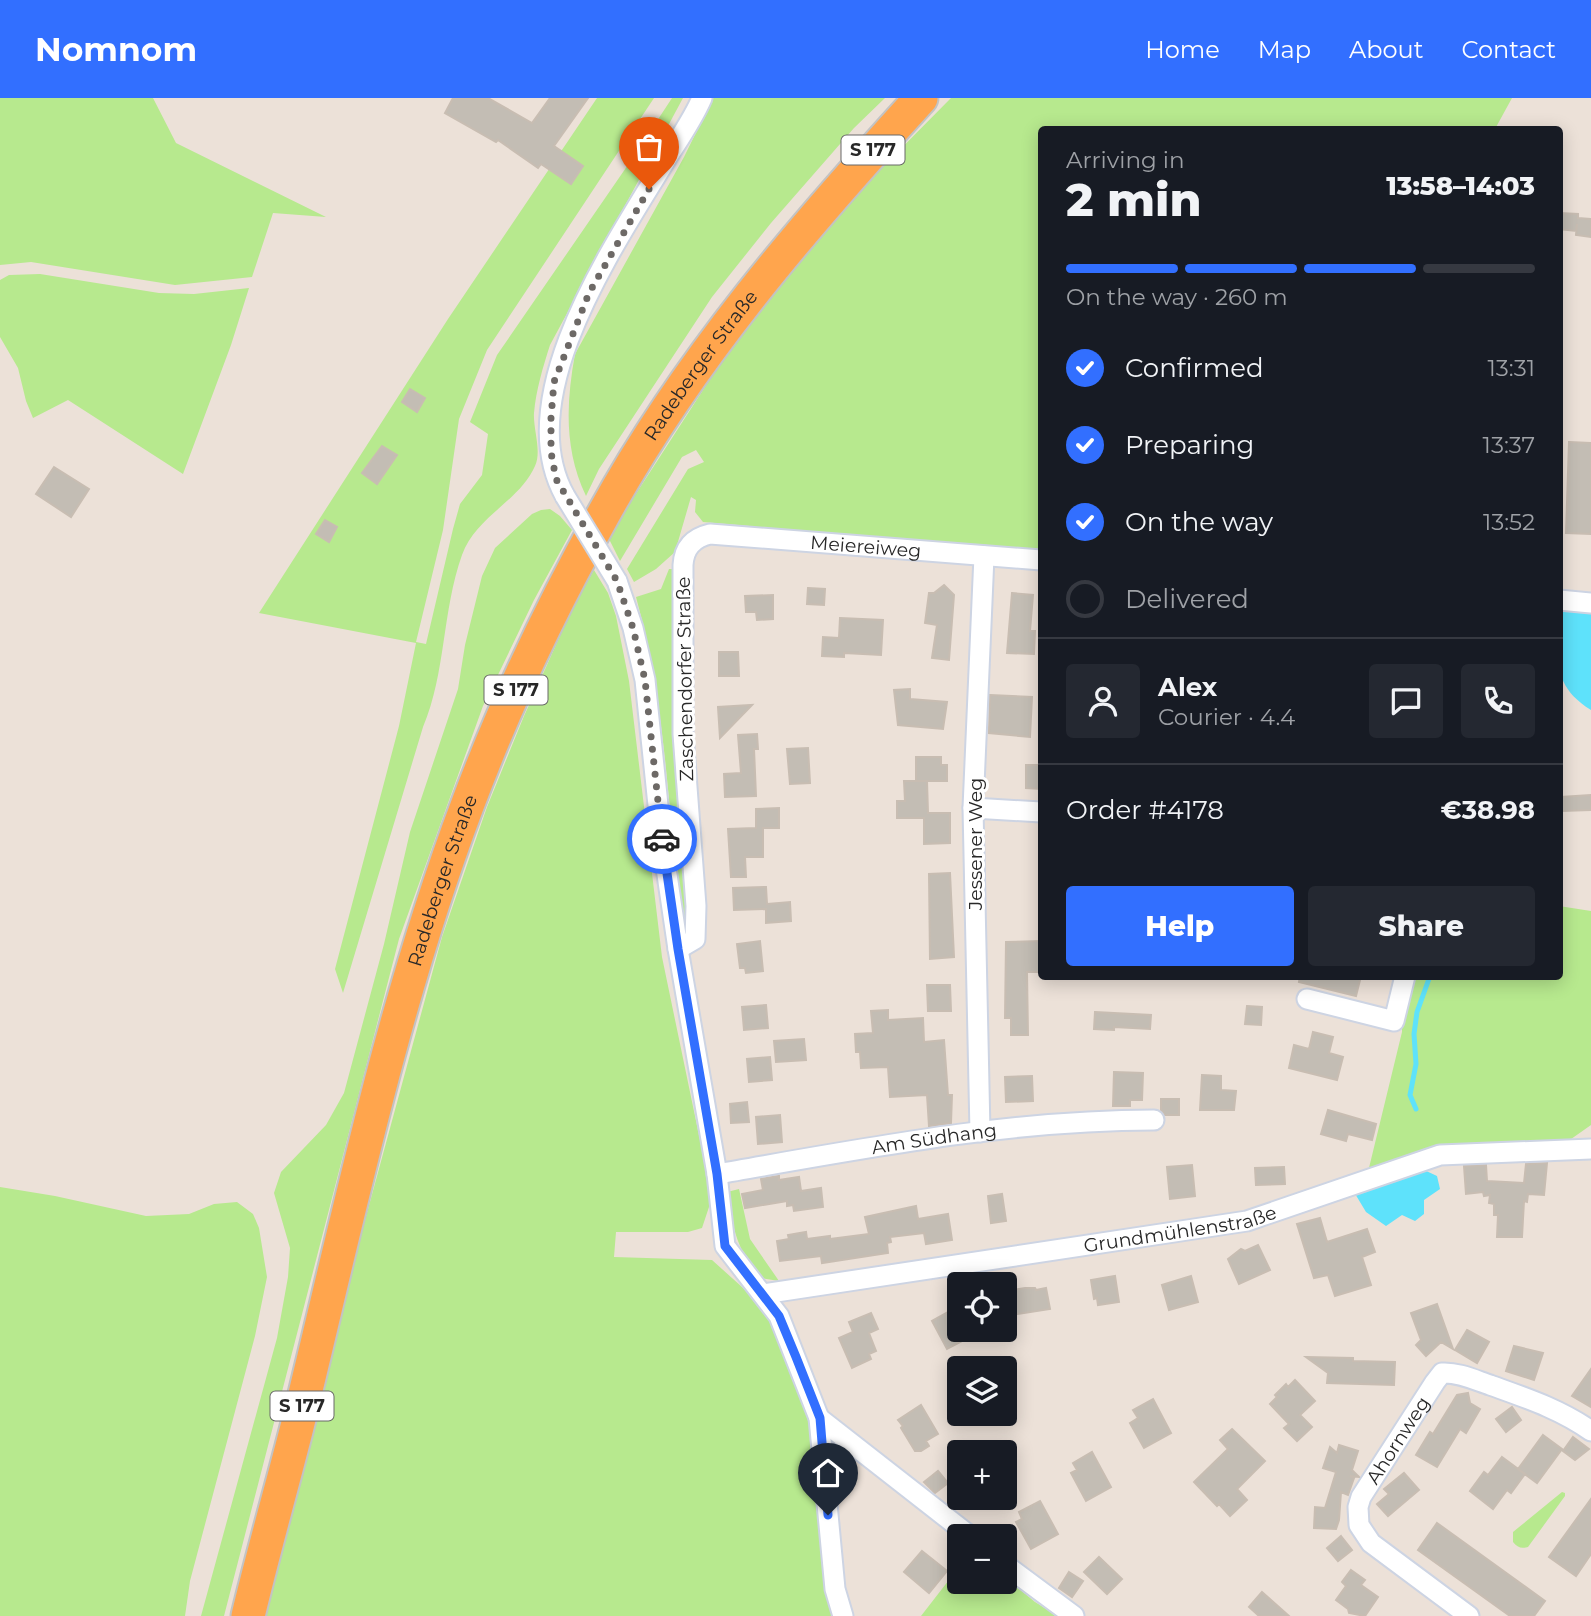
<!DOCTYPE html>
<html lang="en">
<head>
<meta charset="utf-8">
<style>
  body { margin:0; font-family:Montserrat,sans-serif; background:#242831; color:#f1f3f6; height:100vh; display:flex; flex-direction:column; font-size:26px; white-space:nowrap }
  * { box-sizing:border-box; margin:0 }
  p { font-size:23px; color:#9ea1a6 }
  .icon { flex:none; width:38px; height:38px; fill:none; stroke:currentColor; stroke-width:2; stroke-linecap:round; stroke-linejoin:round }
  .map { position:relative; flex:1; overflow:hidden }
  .details { position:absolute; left:1038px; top:28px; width:525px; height:854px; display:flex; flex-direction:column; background:#171b24; border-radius:7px; box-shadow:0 4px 18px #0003 }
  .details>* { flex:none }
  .tools { position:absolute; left:947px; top:1174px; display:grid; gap:14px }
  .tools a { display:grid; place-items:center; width:70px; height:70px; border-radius:7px; background:#171b24; box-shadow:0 4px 18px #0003; font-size:35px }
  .pin { position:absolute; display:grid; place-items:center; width:60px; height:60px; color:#fff; margin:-72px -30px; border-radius:50% 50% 50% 0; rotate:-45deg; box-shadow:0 0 7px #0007 }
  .pin .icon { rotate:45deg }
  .courier { position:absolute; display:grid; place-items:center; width:70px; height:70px; margin:-35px; border:5px solid #326fff; border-radius:50%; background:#fff; color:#222; box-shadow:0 2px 9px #0007 }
  .head em { font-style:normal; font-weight:800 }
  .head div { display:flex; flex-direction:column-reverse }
  .head { display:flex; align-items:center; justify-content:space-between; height:119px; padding:0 28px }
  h1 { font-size:46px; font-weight:800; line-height:52px }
  .bar { display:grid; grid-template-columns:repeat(4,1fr); gap:10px 7px; align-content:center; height:84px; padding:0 28px }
  .bar i { height:9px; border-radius:5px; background:#363941 }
  .bar .current { background:#326fff }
  .bar p { grid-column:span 4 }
  .line { display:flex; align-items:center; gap:18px; padding:0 28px; border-top:2px solid #363941 }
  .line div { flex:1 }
  .round { display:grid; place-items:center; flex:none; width:74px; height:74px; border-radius:7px; background:#242831 }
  ol { padding:0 28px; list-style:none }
  li { display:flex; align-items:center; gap:21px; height:77px }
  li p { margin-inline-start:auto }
  li .icon { padding:7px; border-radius:50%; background:#326fff; color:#fff; stroke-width:4 }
  li:last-child { color:#9ea1a6 }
  li i { width:38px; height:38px; border:4px solid #363941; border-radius:50% }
  .button { display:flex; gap:14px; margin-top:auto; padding:14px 28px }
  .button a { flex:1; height:80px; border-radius:7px; background:#326fff; color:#fff; font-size:28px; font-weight:800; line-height:80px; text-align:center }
  .button a+a { background:#242831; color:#f1f3f6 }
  header { display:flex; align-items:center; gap:42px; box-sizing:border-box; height:98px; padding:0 35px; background:#326fff; color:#fff }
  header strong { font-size:33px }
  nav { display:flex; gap:38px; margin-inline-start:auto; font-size:24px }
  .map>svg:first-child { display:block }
  .green { fill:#b7e98e }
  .water { fill:#5ee2fb }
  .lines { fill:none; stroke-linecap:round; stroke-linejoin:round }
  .stream { stroke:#5ee2fb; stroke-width:5 }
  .building { fill:#c3bdb4; stroke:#c8bdb2; stroke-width:2 }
  .minor-casing { stroke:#cdd4e3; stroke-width:23 }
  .trunk-casing { stroke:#c3c3c3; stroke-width:37 }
  .minor { stroke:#fff; stroke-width:19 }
  .trunk { stroke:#ffa54d; stroke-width:33 }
  .minor-bridge-casing { stroke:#cdd4e3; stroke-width:23; stroke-linecap:butt }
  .minor-bridge { stroke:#fff; stroke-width:19 }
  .done { stroke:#6d6966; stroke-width:7; stroke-dasharray:0 12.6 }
  .route { stroke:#326fff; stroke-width:9 }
  .labels { text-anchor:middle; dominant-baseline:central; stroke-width:6; stroke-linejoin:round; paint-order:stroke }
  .shield { fill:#fff; stroke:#686868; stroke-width:2 }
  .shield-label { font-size:18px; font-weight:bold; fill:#282828 }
  .street-label { font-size:19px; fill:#282828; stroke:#fff }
</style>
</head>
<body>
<header>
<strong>Nomnom</strong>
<nav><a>Home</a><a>Map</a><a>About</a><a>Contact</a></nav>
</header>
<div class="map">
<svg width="1591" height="1518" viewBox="0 0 1591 1518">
  <rect width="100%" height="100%" fill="#ece1d8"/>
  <!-- green -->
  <path class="green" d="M0,0H153L176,45L326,119L273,115L252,179L175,187L31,164L0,167Z
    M597,0H654L487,252L459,321L443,432L416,544L426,546L453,431L460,406L482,377L488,336L470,324L497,257L632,61L672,0H683L550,247C543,269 536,292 534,315C533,331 542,353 535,368C519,404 476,418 462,457C442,513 446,575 423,629L343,895L335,871L399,628L416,545L259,515L448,221Z
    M713,0H885L854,30L771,125L712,199L599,371L586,398C564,352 566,305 575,256L684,59Z
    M951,0H1512L1495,31L1041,32V454L751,434L750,428L703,424L695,414L696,402L691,399L675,454L656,471L634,484L627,471L688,371L704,364L696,352L682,359L620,463L608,439L747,224L849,103Z
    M40,176L159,195L194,196L249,190L231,247L183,376L68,302L33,320L26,303L18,270L0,239V182L9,177Z
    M550,411L560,418L572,432L534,502L483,608L399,841L224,1518H201L277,1240L288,1179L290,1150L274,1095L281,1074L326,1027L344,995L384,846L410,734L458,591L465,547L482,478L495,450L532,416L541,412Z
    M669,471H675L687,835L681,837C670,724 666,608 636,499L661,491Z
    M594,472L608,495L616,518L629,583L662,859L712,1100L702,1130L688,1134H616L614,1159L712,1162L752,1198L767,1217L786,1250L811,1317L838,1518H263L349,1181L442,839L487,709L524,618L573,509Z
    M1559,808L1591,813V1027L1564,1046L1368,1074L1402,934V920L1412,879L1559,878Z
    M0,1089L55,1098L146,1118L189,1116L214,1106L237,1104L253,1116L259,1130L267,1179L255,1238L190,1483L185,1518H0Z
    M739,1091L750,1141L779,1183L761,1180C736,1152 733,1129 727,1094Z
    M1562,1394L1565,1395V1398L1528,1449C1521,1451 1517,1449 1513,1444V1434Z
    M959,1469V1484H1004L1005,1479L1035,1504L1058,1518H921Z"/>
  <!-- water -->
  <path class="water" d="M1559,511L1591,513V612C1548,585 1559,556 1559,511Z
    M1422,1071L1437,1078L1440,1091L1424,1102V1116L1415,1123L1402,1117L1386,1128L1366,1114L1354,1094Z"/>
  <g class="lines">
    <!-- stream -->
    <path class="stream" d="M1416,1011L1410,997L1416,966L1414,936L1417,914L1430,878"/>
  </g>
  <!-- building -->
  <path class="building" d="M453,0H488L532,25L550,0H588L554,48L583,68L571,86L541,66L538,70L498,42L496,44L445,15Z
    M1559,115L1578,116V120L1591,121V139L1576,137L1577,126L1576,133L1559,131Z
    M410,291L425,300L417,314L402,304Z
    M1569,344L1591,345V436L1566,435Z
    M382,348L397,357L377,386L362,375Z
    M54,369L89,391L71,419L36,396Z
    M325,422L337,429L329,444L316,436Z
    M944,487L954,497L949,562L932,560L937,527L925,525L929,495H934Z
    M808,490L825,491L824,507L807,506Z
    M1012,495L1033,497L1030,533H1035L1034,556L1007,555Z
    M773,497V521L757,522L756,514H746L745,498Z
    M840,520L883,522L881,557L844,555V559L822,558L823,539L839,540Z
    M719,554H738L739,578H719Z
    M910,591V601L947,604L943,631L898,627L894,592Z
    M990,597L1032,599L1030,639L989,635Z
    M752,607L720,640L718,609Z
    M757,636L758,651H754L756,698L725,699L724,676L741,675L738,637Z
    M808,650L810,685L790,686L787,651Z
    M916,659H941V667H947V683H927L928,715H950V745L924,746V720H897V703H905L904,683H927H916Z
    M1026,667H1041V691L1026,690Z
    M1591,697V712L1562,713L1561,699Z
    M779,710V730H763V759H745L746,779H731L728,731L756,730V711Z
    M950,775L954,859L930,861L929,776Z
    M766,789L767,806L790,804L791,823L766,825V811L734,812L733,790Z
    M760,843L763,873L746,875L745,870H740L737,846Z
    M1041,843V874H1027L1028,937H1011V920H1005L1006,844Z
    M1300,878H1361L1356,898L1299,884Z
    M927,887H950L951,913H928Z
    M766,907L768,930L744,932L742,909Z
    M1247,908L1262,909L1261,927L1245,926Z
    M888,912V922L923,920L924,944L944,942L948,997H952L951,1025L929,1028L927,997L890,999L888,969L861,970L860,954H856L855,936L873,935L871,913Z
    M1095,914L1151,917L1150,931L1114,929V932L1094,931Z
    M1313,934L1333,939L1329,955L1343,959L1337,982L1289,970L1294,947L1309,951Z
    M804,941L806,962L776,964L774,943Z
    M770,959L772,982L749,984L747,961Z
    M1114,974L1143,975L1142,1002H1130V1008H1113Z
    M1202,977L1221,978V992L1236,993L1234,1012H1200Z
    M1032,978L1033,1003L1006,1004L1005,979Z
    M1161,1001H1179V1017H1165L1161,1012Z
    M747,1004L749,1024L731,1025L730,1006Z
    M1328,1012L1376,1026L1372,1042L1348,1036L1346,1043L1321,1036Z
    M780,1017L782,1044L758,1046L756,1019Z
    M1547,1065L1544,1097L1528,1096L1527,1104L1524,1103L1522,1139H1497L1498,1117H1494V1106L1489,1105L1490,1097L1484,1098L1483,1094L1466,1096L1464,1068L1486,1067L1487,1083L1524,1085L1526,1066Z
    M1192,1067L1195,1098L1170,1101L1167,1069Z
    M1284,1069L1285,1086L1256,1087L1255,1070Z
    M779,1078V1082L799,1079L801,1093L821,1090L823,1109L794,1113L793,1107L787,1108V1103L745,1110L742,1096L763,1092L761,1081Z
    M1002,1096L1006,1123L991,1125L988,1098Z
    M916,1108L918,1121L948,1116L952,1142L926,1146L924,1135L890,1139L891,1144L887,1145L888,1155L822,1165L821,1158L780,1163L777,1143L789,1141L788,1137L806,1134L807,1141L830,1138V1141L869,1136L865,1119Z
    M1320,1120L1327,1144L1367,1131L1375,1154L1362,1159L1371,1187L1335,1198L1328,1177L1314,1180L1297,1126Z
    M1258,1147L1270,1172L1239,1186L1228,1161L1241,1151L1245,1153Z
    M1115,1178L1119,1204L1098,1207L1097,1200L1094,1201L1091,1182Z
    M1191,1178L1198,1204L1169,1212L1162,1187Z
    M1025,1190H1035L1036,1192L1046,1190L1050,1211L1011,1217L1007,1193Z
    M1437,1206L1453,1251L1441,1244L1426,1258L1416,1247L1421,1242L1411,1215Z
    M959,1208V1232H983L947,1251L932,1223Z
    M871,1215L878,1231L869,1235L876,1253L869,1256L871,1261L852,1270L839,1240L853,1234L849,1224Z
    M1467,1232L1489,1244L1477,1265L1455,1252Z
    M1514,1248L1543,1255L1534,1282L1506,1273Z
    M1306,1259L1353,1260V1263L1395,1264L1394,1287L1327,1285L1328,1275Z
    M1591,1271V1309L1572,1298Z
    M1295,1282L1315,1303L1300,1317L1312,1329L1297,1343L1284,1330L1289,1326L1270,1306L1277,1299L1275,1297L1286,1286L1288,1289Z
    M1468,1295L1470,1305L1480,1311L1466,1335L1460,1331L1437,1369L1416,1357L1430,1334L1433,1336L1457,1297Z
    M1153,1301L1171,1335L1144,1350L1130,1325L1138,1320L1133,1312Z
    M921,1307L938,1336L926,1343L929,1348L921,1353H915L901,1330L903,1328L898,1322Z
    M1512,1309L1521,1322L1506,1334L1496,1321Z
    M1232,1331L1265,1363L1237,1391L1247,1402L1230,1418L1219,1406L1217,1408L1194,1384L1228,1351L1220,1342Z
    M1543,1337L1562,1351L1537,1385L1518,1371Z
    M1573,1339L1589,1351L1575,1362L1563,1353Z
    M1339,1347L1358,1353L1352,1372L1359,1379L1350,1378L1354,1380L1348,1397L1341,1394L1339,1422L1336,1431L1314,1430L1315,1409L1325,1410L1336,1374L1323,1370L1330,1349L1337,1355Z
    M1092,1354L1111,1389L1086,1403L1071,1375L1077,1372L1073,1365Z
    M1502,1359L1525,1376L1511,1395L1507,1392L1493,1411L1470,1393L1484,1374L1488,1377Z
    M938,1373L948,1385L935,1395L924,1384Z
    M1404,1375L1419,1392L1388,1418L1377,1406L1389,1396L1384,1391Z
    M1591,1401V1456L1576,1478L1549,1459Z
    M1040,1403L1058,1436L1031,1451L1016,1424L1022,1421L1019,1414Z
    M1437,1425L1545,1503L1534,1518H1510L1418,1452Z
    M1341,1438L1352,1452L1338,1463L1327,1450Z
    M922,1453L947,1473L929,1495L904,1474Z
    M1099,1459L1122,1481L1107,1496L1084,1474Z
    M1351,1472L1365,1482L1361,1487L1378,1499L1365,1518L1349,1515L1348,1511L1336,1502L1346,1488L1342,1484Z
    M1069,1474L1083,1483L1072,1499L1059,1490Z
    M1262,1494L1289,1518H1259L1249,1509Z"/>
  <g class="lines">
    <!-- minor casing -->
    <g class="minor-casing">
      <g id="minor">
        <path d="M565,398C509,298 616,145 667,60C679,41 693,21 702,0"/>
        <path d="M617,483L633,530L645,582L661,736L678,851L717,1076L725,1148L779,1218L819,1320L835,1491L843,1518"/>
        <path d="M1559,502L1591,505"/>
        <path d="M973,710L1041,714"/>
        <path id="s1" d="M678,851L695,841L696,808L683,636V467C684,450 693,440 710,436L1041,462"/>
        <path d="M1307,901L1394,923L1405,878"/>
        <path d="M980,1034L973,710L984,458"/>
        <path id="s2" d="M717,1076C861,1051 1007,1022 1154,1022"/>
        <path id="s3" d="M763,1196L1247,1123L1440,1057L1591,1051"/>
        <path d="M819,1320L970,1438"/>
        <path d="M1004,1466L1074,1518"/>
        <path id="s4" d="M1469,1518L1371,1445L1359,1427L1358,1409L1361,1399L1435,1284L1442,1275C1458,1274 1475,1282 1490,1287C1526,1300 1560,1311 1591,1333"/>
      </g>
    </g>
    <!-- trunk casing -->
    <g class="trunk-casing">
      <g id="trunk">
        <path id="s5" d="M248,1518C263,1455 281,1392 297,1329C348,1121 391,910 467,708C504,609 551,510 603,417C688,262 803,129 921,0"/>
      </g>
    </g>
    <!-- minor -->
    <use href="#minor" class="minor"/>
    <!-- trunk -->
    <use href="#trunk" class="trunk"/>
    <!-- minor-bridge casing -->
    <g class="minor-bridge-casing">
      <path id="minor-bridge" d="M565,398L617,483"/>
    </g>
    <!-- minor-bridge -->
    <use href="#minor-bridge" class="minor-bridge"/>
  </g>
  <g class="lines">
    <!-- done -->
    <path class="done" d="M649,91L589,195L554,284L551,320V354L556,381L617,483L633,530L645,582L662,741"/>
    <!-- route -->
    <path class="route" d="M662,741L678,851L717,1076L725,1148L779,1218L796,1259L820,1320L828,1417"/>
  </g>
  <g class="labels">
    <!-- shield labels -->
    <g class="shield">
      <rect x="841.5" y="37.5" width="63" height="29" rx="5"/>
      <rect x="484.5" y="577.5" width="63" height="29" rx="5"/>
      <rect x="270.5" y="1293.5" width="63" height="29" rx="5"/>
    </g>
    <g class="shield-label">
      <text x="873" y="52">S 177</text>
      <text x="516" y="592">S 177</text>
      <text x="302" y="1308">S 177</text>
    </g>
    <!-- street labels -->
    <g class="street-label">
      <text stroke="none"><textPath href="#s5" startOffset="1340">Radeberger Straße</textPath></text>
      <text stroke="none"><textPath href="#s1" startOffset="595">Meiereiweg</textPath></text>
      <text transform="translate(685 581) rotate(-91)">Zaschendorfer Straße</text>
      <text transform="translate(975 746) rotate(-90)">Jessener Weg</text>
      <text stroke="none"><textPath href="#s5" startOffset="761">Radeberger Straße</textPath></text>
      <text stroke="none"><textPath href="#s2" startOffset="220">Am Südhang</textPath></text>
      <text stroke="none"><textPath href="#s3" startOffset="422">Grundmühlenstraße</textPath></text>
      <text stroke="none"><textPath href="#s4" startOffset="240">Ahornweg</textPath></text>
    </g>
  </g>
</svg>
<div class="tools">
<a><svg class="icon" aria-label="locate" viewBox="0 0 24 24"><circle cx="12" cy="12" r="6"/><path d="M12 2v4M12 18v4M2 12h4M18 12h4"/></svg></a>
<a><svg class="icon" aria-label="layers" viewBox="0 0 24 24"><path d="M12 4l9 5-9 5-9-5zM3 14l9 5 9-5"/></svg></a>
<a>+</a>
<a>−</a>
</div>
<div class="pin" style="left:649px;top:91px;background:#ea580c"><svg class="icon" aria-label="bag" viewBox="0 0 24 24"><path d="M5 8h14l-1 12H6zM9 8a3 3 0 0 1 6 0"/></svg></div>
<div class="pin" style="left:828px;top:1417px;background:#1f2937"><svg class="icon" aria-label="home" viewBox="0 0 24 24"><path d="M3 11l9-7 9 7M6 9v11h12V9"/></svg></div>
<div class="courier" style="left:662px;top:741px"><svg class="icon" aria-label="car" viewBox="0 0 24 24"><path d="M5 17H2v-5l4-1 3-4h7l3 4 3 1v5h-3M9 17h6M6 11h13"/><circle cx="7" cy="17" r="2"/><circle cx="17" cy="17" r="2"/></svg></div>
<section class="details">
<div class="head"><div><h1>2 min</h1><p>Arriving in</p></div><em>13:58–14:03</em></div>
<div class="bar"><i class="current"></i><i class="current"></i><i class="current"></i><i></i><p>On the way · 260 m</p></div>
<ol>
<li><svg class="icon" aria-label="check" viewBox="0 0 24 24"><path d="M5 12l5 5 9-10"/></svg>Confirmed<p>13:31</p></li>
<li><svg class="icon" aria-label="check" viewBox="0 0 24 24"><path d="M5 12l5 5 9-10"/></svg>Preparing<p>13:37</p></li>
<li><svg class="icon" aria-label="check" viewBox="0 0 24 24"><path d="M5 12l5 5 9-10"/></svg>On the way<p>13:52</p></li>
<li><i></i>Delivered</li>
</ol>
<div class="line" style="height:126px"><a class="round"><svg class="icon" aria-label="person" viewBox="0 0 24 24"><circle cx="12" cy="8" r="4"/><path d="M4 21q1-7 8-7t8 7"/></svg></a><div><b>Alex</b><p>Courier · 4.4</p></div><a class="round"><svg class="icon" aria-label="chat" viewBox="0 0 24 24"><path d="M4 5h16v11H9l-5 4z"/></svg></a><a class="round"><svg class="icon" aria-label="phone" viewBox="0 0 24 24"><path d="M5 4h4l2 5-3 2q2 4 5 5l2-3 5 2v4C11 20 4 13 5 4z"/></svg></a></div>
<div class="line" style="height:91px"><div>Order #4178</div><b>€38.98</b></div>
<div class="button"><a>Help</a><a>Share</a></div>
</section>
</div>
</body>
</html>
